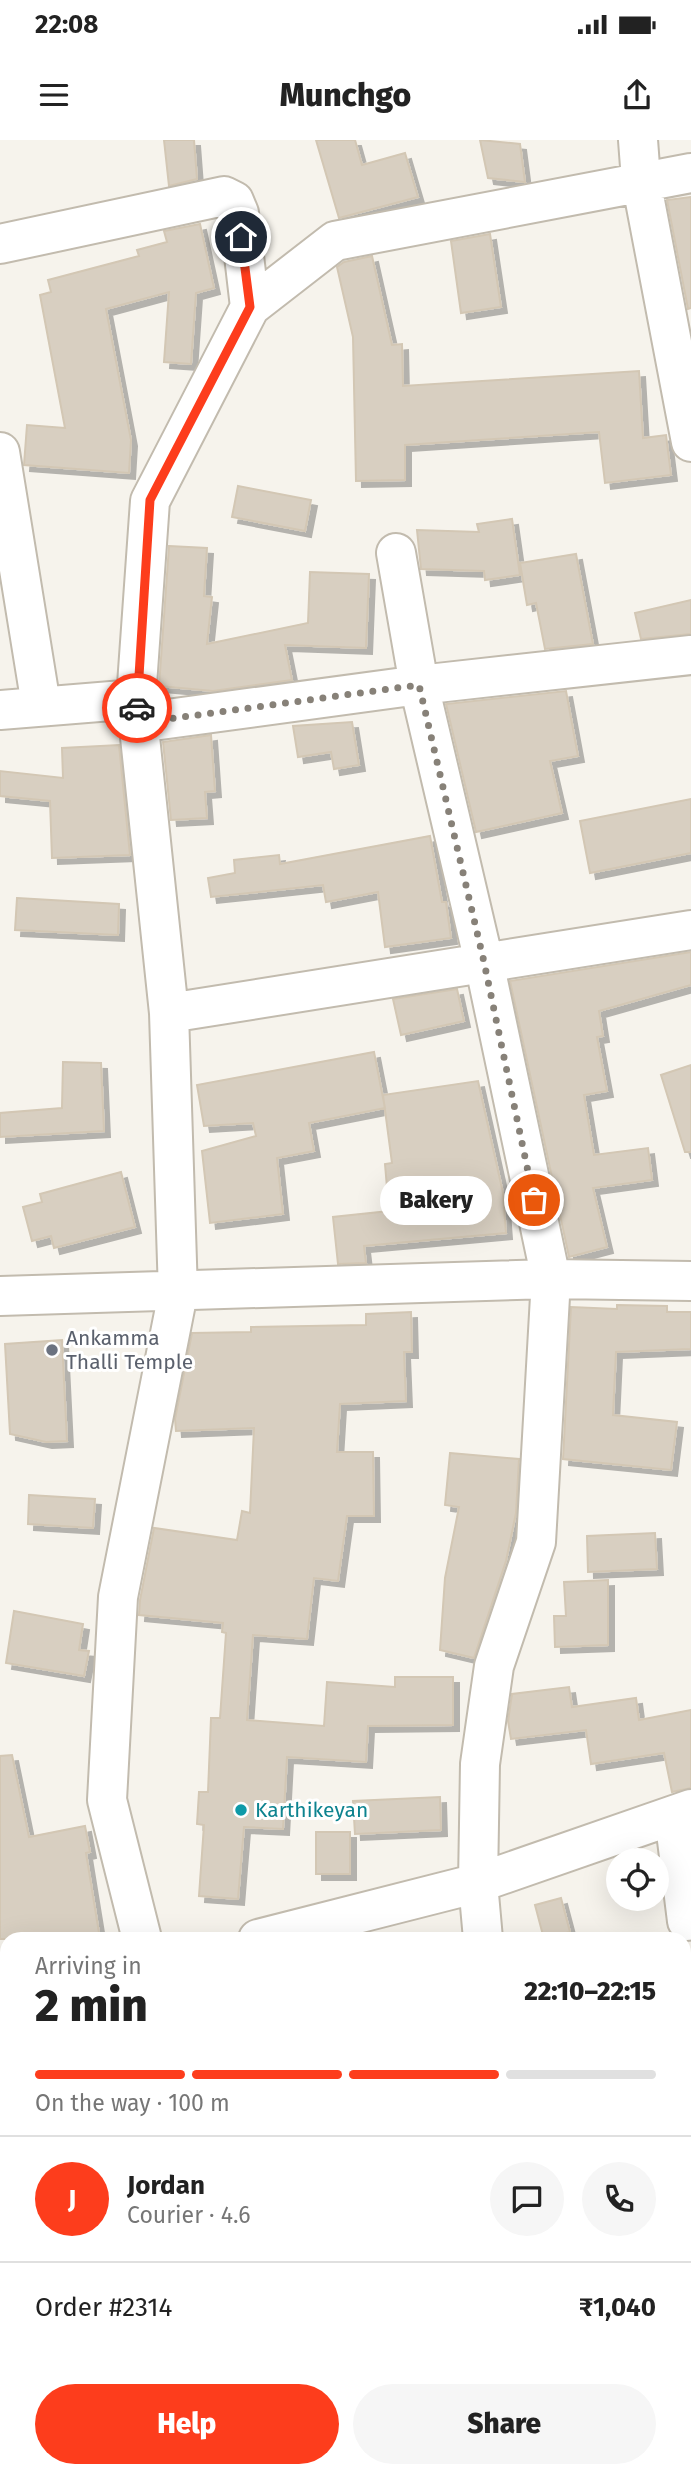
<!DOCTYPE html>
<html lang="en">
<head>
<meta charset="utf-8">
<style>
  body { margin:0; font-family:"Fira Sans",sans-serif; background:#f6f6f6; color:#222; height:100vh; display:flex; flex-direction:column; font-size:26px; white-space:nowrap }
  * { box-sizing:border-box; margin:0 }
  p { font-size:23px; color:#767676 }
  .icon { flex:none; width:38px; height:38px; fill:none; stroke:currentColor; stroke-width:2; stroke-linecap:round; stroke-linejoin:round }
  .map { position:relative; flex:1; overflow:hidden }
  .sheet { position:absolute; left:0px; top:1792px; width:691px; height:546px; display:flex; flex-direction:column; background:#fff; border-radius:21px 21px 0 0; box-shadow:0 7px 28px #0002 }
  .sheet>* { flex:none }
  .controls { position:absolute; left:606px; top:1708px; display:grid; gap:14px }
  .controls a { display:grid; place-items:center; width:63px; height:63px; border-radius:50%; background:#fff; box-shadow:0 7px 28px #0002; font-size:35px }
  .pin { position:absolute; display:grid; place-items:center; width:60px; height:60px; color:#fff; margin:-30px; border:4px solid #fff; border-radius:50%; box-shadow:0 2px 7px #0007 }
  .courier { position:absolute; display:grid; place-items:center; width:70px; height:70px; margin:-35px; border:5px solid #fd3d1c; border-radius:50%; background:#fff; color:#222; box-shadow:0 2px 9px #0007 }
  .bubble { position:absolute; height:49px; border-radius:24px; background:#fff; box-shadow:0 7px 28px #0002; font-size:23px; font-weight:800; line-height:49px; text-align:center }
  .summary em { font-style:normal; font-weight:800 }
  .summary div { display:flex; flex-direction:column-reverse }
  .summary { display:flex; align-items:center; justify-content:space-between; height:119px; padding:0 35px }
  h1 { font-size:46px; font-weight:800; line-height:52px }
  .bar { display:grid; grid-template-columns:repeat(4,1fr); gap:10px 7px; align-content:center; height:84px; padding:0 35px }
  .bar i { height:9px; border-radius:5px; background:#e0e0e0 }
  .bar .active { background:#fd3d1c }
  .bar p { grid-column:span 4 }
  .line { display:flex; align-items:center; gap:18px; padding:0 35px; border-top:2px solid #e0e0e0 }
  .line div { flex:1 }
  .round { display:grid; place-items:center; flex:none; width:74px; height:74px; border-radius:37px; background:#f6f6f6 }
  .action { display:flex; gap:14px; margin-top:auto; padding:14px 35px }
  .action a { flex:1; height:80px; border-radius:42px; background:#fd3d1c; color:#fff; font-size:28px; font-weight:800; line-height:80px; text-align:center }
  .action a+a { background:#f6f6f6; color:#222 }
  .status { display:flex; justify-content:space-between; align-items:center; height:49px; padding:0 35px; background:#fff; direction:ltr }
  .status svg { height:19px; fill:currentColor }
  header { display:flex; justify-content:space-between; align-items:center; height:91px; padding:0 35px; background:#fff; font-size:32px; font-weight:800 }
  .map>svg:first-child { display:block }
  .building { fill:#d8cfc1; stroke:#d3c7b4; stroke-width:2; filter:url(#shadow) }
  .lines { fill:none; stroke-linecap:round; stroke-linejoin:round }
  .minor-casing { stroke:#c2bbae; stroke-width:42 }
  .minor { stroke:#fff; stroke-width:38 }
  .done { stroke:#878178; stroke-width:7; stroke-dasharray:0 12.6 }
  .route { stroke:#fd3d1c; stroke-width:9 }
  .worship-dot { fill:#6b7280; stroke:#fff; stroke-width:2.5 }
  .culture-dot { fill:#0f9aa8; stroke:#fff; stroke-width:2.5 }
  .labels { text-anchor:middle; dominant-baseline:central; stroke-width:6; stroke-linejoin:round; paint-order:stroke }
  .worship-label { font-size:21px; fill:#5b616d; stroke:#fff; text-anchor:start }
  .culture-label { font-size:21px; fill:#0d838f; stroke:#fff; text-anchor:start }
</style>
</head>
<body>
<div class="status"><b>22:08</b><svg viewBox="0 0 49 12"><path d="M0 12V9h3v3zM5 12V6h3v6zM10 12V3h3v9zM15 12V0h3v12zM26 1h20v11H26zM47 4h2v5h-2z"/></svg></div>
<header><svg class="icon" aria-label="menu" viewBox="0 0 24 24"><path d="M4 6h16M4 12h16M4 18h16"/></svg>Munchgo<svg class="icon" aria-label="share" viewBox="0 0 24 24"><path d="M12 15V3M7 8l5-5 5 5M5 13v7h14v-7"/></svg></header>
<div class="map">
<svg width="691" height="2338" viewBox="0 0 691 2338">
  <defs>
    <filter id="shadow"><feDropShadow dx="6" dy="6" stdDeviation="0" flood-color="#0004"/></filter>
  </defs>
  <rect width="100%" height="100%" fill="#f6f3ec"/>
  <!-- building -->
  <path class="building" d="M164,0H194L197,39L169,46Z
    M316,0H355L362,25L405,13L418,57L339,78Z
    M480,0L520,4L525,42L488,38Z
    M691,57V168L688,169L667,60Z
    M200,84L214,148L196,153L191,224L164,222L169,152L106,169L131,300L129,333L24,325L27,285L65,288L40,155L51,152L48,140L139,116L137,110L167,102L164,91Z
    M490,94L501,167L461,173L451,101Z
    M372,116L392,205L402,204L403,246L639,231L643,298L666,295L671,335L605,343L599,292L405,305V340L356,341L353,197L337,127L344,122Z
    M238,346L311,360L305,391L232,377Z
    M512,379L520,435L485,440L484,431L421,429L417,390L479,392L477,384Z
    M169,406L207,408L204,456L212,457L207,504L308,483L310,432L369,434L366,508L285,505L292,540L213,551L159,546Z
    M576,414L593,504L545,509L536,463L527,465L520,423Z
    M691,460V494L641,499L635,473Z
    M566,551L578,616L550,621L562,673L476,692L446,564Z
    M352,582L359,625L334,629L331,612L298,617L293,586Z
    M211,595L215,651L205,652L207,678L171,680L163,602Z
    M119,605L130,715L52,718L50,661L0,656V631L63,638L62,608Z
    M691,659V713L590,733L580,681Z
    M430,696L442,762H446L451,798L385,807L378,752L326,762L323,745L211,757L208,738L235,733L234,720L279,715L280,724Z
    M17,758L119,764L118,795L15,790Z
    M691,812V845L599,871L603,896L597,897L607,951L584,955L594,1015L648,1008L652,1040L593,1048L607,1107L569,1117L510,841Z
    M457,849L464,881L401,895L393,859Z
    M374,912L385,968L309,983L314,1011L277,1018L283,1074L210,1083L202,1011L256,996L253,983L204,986L197,945Z
    M63,922L101,923L104,991L0,997V973L62,968Z
    M691,925V1012H685L661,935Z
    M478,941L503,1053L506,1093L364,1106L366,1123L338,1124L333,1077L389,1071L385,1024L392,1023L383,955Z
    M121,1032L135,1087L54,1108L51,1096L32,1101L23,1067L42,1062L40,1054Z
    M617,1165L667,1166V1172H691V1209L616,1212L613,1275L677,1282L671,1330L563,1319L571,1167L617,1169Z
    M411,1172L412,1212H404L406,1261L340,1264L337,1312H373L374,1376H347L338,1441L314,1438L307,1499L253,1495L247,1580L324,1586L327,1542L395,1547V1537H453V1585L368,1586L366,1622L287,1617L283,1689L244,1687L238,1759L199,1756L204,1685L197,1684L199,1652H208L211,1578H220L226,1493L222,1492L223,1483L139,1475L140,1460L154,1388L237,1400L242,1371L250,1373L254,1288L176,1291L175,1279L192,1193L251,1192V1187L366,1185V1174Z
    M62,1200L67,1301L46,1302L10,1294L5,1204Z
    M450,1313L519,1319L516,1373L506,1421L474,1518L440,1510L445,1438L459,1367L445,1365Z
    M29,1355L95,1359L93,1388L28,1384Z
    M655,1393L657,1429L588,1432L587,1396Z
    M608,1440V1505L555,1507L554,1476H566L564,1442Z
    M14,1471L83,1484L79,1510L89,1511L84,1536L6,1523Z
    M569,1547L572,1567L636,1558L639,1580L691,1570V1648L672,1652L664,1613L591,1624L586,1590L511,1599L508,1581L512,1554Z
    M12,1615L29,1697L85,1686L90,1712L86,1713L100,1799H0V1616Z
    M440,1657L441,1690L355,1694L353,1661Z
    M316,1692H350V1734H316Z
    M561,1758L570,1792L544,1799L535,1765Z"/>
  <g class="lines">
    <!-- minor casing -->
    <g class="minor-casing">
      <path id="minor" d="M638,0L641,40L691,302
        M0,104L224,56L234,61L239,73L250,167
        M0,312L41,565
        M396,413L419,545L484,822L551,1139L536,1402L494,1526L480,1624L478,1743L483,1799
        M0,570L136,559
        M138,583L419,545L691,515
        M169,873L691,790
        M0,1156L551,1139L691,1141
        M674,1676L687,1781
        M142,1799L107,1660L118,1457L178,1153L169,873L136,559L150,361L250,167L335,101L691,33
        M258,1799L478,1743L691,1669
        M684,2041L691,2040
        M684,2279H691
        M591,2331L592,2338
        M62,2338L65,2331"/>
    </g>
    <!-- minor -->
    <use href="#minor" class="minor"/>
  </g>
  <g class="lines">
    <!-- done -->
    <path class="done" d="M137,568L138,583L419,545L484,822L534,1060"/>
    <!-- route -->
    <path class="route" d="M137,568L150,360L250,167L241,97"/>
  </g>
  <!-- markers -->
  <circle class="worship-dot" cx="52" cy="1210" r="7"/>
  <circle class="culture-dot" cx="241" cy="1670" r="7"/>
  <g class="labels">
    <!-- worship labels -->
    <g class="worship-label">
      <text x="66" y="1198">Ankamma<tspan x="66" dy="24">Thalli Temple</tspan></text>
    </g>
    <!-- culture labels -->
    <g class="culture-label">
      <text x="255" y="1670">Karthikeyan</text>
    </g>
  </g>
</svg>
<div class="controls">
<a><svg class="icon" aria-label="locate" viewBox="0 0 24 24"><circle cx="12" cy="12" r="6"/><path d="M12 2v4M12 18v4M2 12h4M18 12h4"/></svg></a>
</div>
<div class="pin" style="left:534px;top:1060px;background:#ea580c"><svg class="icon" aria-label="bag" viewBox="0 0 24 24"><path d="M5 8h14l-1 12H6zM9 8a3 3 0 0 1 6 0"/></svg></div>
<div class="pin" style="left:241px;top:97px;background:#1f2937"><svg class="icon" aria-label="home" viewBox="0 0 24 24"><path d="M3 11l9-7 9 7M6 9v11h12V9"/></svg></div>
<div class="courier" style="left:137px;top:568px"><svg class="icon" aria-label="car" viewBox="0 0 24 24"><path d="M5 17H2v-5l4-1 3-4h7l3 4 3 1v5h-3M9 17h6M6 11h13"/><circle cx="7" cy="17" r="2"/><circle cx="17" cy="17" r="2"/></svg></div>
<div class="bubble" style="left:380px;top:1036px;width:112px">Bakery</div>
<section class="sheet">
<div class="summary"><div><h1>2 min</h1><p>Arriving in</p></div><em>22:10–22:15</em></div>
<div class="bar"><i class="active"></i><i class="active"></i><i class="active"></i><i></i><p>On the way · 100 m</p></div>
<div class="line" style="height:126px"><b class="round" style="background:#fd3d1c;color:#fff">J</b><div><b>Jordan</b><p>Courier · 4.6</p></div><a class="round"><svg class="icon" aria-label="chat" viewBox="0 0 24 24"><path d="M4 5h16v11H9l-5 4z"/></svg></a><a class="round"><svg class="icon" aria-label="phone" viewBox="0 0 24 24"><path d="M5 4h4l2 5-3 2q2 4 5 5l2-3 5 2v4C11 20 4 13 5 4z"/></svg></a></div>
<div class="line" style="height:91px"><div>Order #2314</div><b>₹1,040</b></div>
<div class="action"><a>Help</a><a>Share</a></div>
</section>
</div>
</body>
</html>
